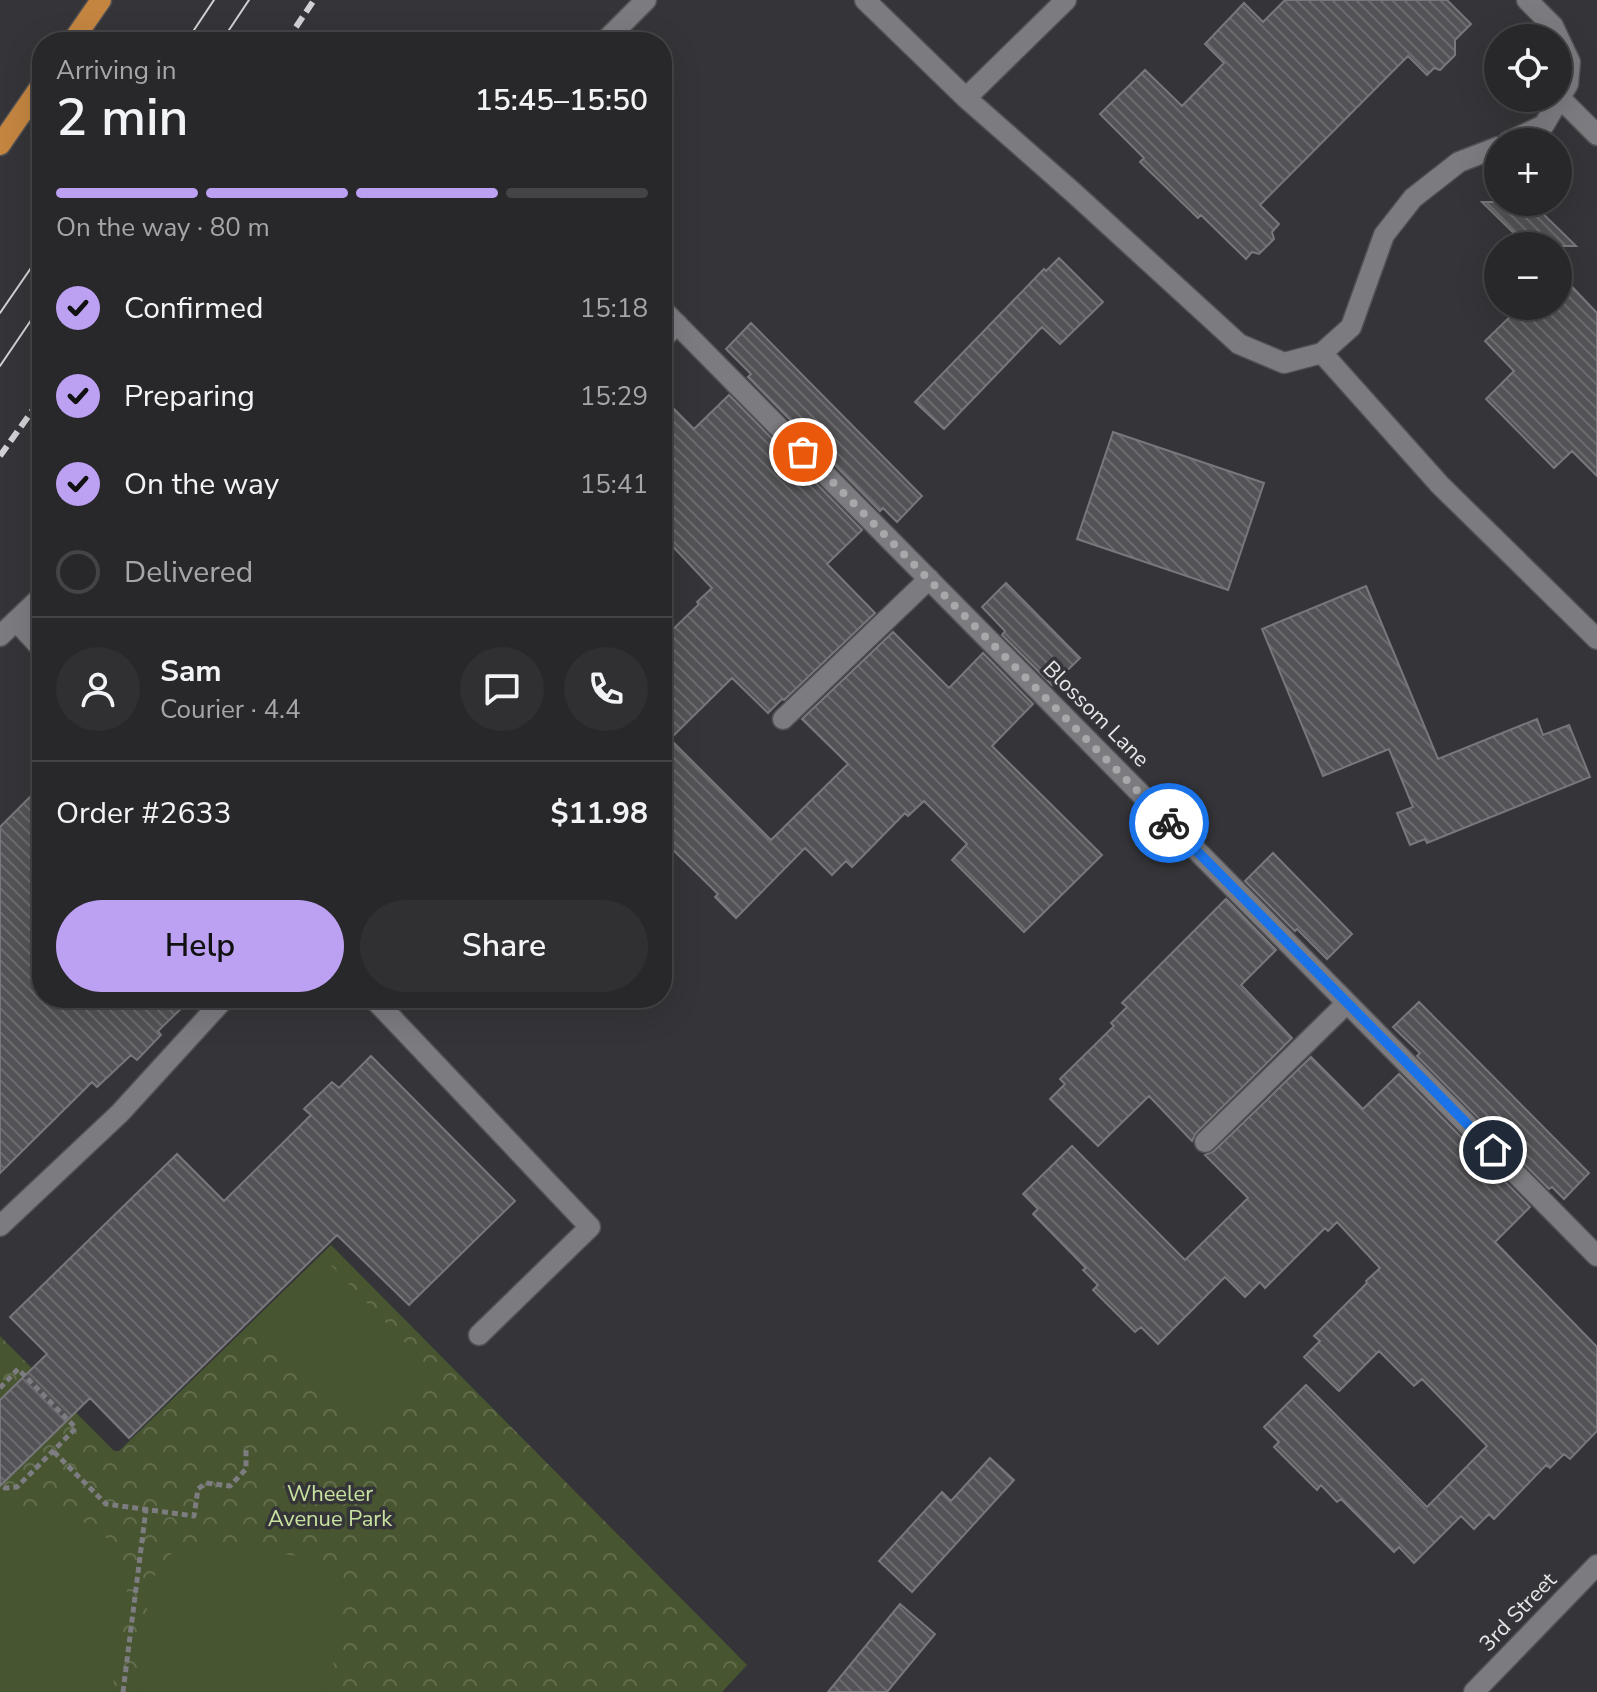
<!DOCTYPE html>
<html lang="en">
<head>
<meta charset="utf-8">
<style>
  body { margin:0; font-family:"Nunito Sans",sans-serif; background:#303033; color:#f1f3f6; height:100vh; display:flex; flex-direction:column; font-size:30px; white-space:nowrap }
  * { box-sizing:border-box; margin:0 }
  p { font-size:26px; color:#a5a6a9 }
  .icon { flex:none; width:44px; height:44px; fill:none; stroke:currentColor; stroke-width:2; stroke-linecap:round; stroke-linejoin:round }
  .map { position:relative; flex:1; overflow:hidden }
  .side { position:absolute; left:32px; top:32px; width:640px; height:976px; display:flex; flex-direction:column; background:#28282b; border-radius:32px; box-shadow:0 8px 32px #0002,0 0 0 2px #444447 }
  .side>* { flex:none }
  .tools { position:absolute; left:1484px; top:24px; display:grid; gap:16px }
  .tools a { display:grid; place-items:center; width:88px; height:88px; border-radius:50%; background:#28282b; box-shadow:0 8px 32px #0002,0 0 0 2px #444447; font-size:40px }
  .pin { position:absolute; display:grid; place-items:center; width:68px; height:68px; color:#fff; margin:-34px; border:4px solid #fff; border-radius:50%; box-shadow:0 2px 8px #0007 }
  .courier { position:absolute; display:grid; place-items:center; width:80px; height:80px; margin:-40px; border:6px solid #1a73e8; border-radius:50%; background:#fff; color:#222; box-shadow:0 2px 10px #0007 }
  .summary em { font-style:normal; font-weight:600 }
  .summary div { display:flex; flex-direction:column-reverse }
  .summary { display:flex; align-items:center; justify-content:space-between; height:136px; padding:0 24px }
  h1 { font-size:52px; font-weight:600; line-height:60px }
  .bar { display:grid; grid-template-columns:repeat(4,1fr); gap:12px 8px; align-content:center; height:96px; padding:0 24px }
  .bar i { height:10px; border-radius:6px; background:#444447 }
  .bar .current { background:#bca0f2 }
  .bar p { grid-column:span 4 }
  .line { display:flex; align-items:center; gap:20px; padding:0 24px; border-top:2px solid #444447 }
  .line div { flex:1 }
  .round { display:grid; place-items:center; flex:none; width:84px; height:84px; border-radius:42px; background:#303033 }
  ol { padding:0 24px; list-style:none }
  li { display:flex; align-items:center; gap:24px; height:88px }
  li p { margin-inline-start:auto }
  li .icon { padding:8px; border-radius:50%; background:#bca0f2; color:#111; stroke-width:4 }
  li:last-child { color:#a5a6a9 }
  li i { width:44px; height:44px; border:4px solid #444447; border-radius:50% }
  .action { display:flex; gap:16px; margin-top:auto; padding:16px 24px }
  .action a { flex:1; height:92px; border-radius:48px; background:#bca0f2; color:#111; font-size:32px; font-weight:600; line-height:92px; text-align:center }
  .action a+a { background:#303033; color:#f1f3f6 }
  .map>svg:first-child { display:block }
  .park { fill:url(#park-crowns) }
  .pitch { fill:#475530 }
  .building { fill:url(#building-back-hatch); stroke:#78777c; stroke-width:2 }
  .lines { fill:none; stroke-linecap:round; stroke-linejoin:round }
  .service-casing { stroke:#515154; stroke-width:23 }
  .minor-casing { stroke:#515154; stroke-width:23 }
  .tertiary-casing { stroke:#515154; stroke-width:23 }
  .primary-casing { stroke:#515154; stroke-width:23 }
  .path { stroke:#7d7d81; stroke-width:5; stroke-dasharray:6 4; stroke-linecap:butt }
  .service { stroke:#7c7c80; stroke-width:20 }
  .minor { stroke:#7c7c80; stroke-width:20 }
  .tertiary { stroke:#7c7c80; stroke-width:20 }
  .primary { stroke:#c48540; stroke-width:20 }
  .tram { stroke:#d1d1d5; stroke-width:2 }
  .rail { stroke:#d1d1d5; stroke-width:6; stroke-dasharray:12 6; stroke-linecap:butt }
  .done { stroke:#a8a8ab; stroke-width:8; stroke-dasharray:0 14.4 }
  .route { stroke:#1a73e8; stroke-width:10 }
  .labels { text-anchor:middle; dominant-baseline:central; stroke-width:7; stroke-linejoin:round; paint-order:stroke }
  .street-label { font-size:22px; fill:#e6e6e9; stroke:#353539 }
  .park-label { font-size:22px; fill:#c8e29f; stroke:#353539 }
</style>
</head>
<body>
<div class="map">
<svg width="1597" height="1692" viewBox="0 0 1597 1692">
  <defs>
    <pattern id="park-crowns" width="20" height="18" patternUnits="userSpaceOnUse" patternTransform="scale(2)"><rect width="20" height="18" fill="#475530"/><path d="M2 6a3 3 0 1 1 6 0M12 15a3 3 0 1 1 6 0" fill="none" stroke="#626d4e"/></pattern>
    <pattern id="building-back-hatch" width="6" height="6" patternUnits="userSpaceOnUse" patternTransform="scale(2)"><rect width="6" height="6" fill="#535357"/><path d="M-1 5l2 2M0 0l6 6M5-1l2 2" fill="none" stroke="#6c6c6f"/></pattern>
  </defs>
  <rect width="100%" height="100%" fill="#353539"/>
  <!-- park -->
  <path class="park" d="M331,1245L747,1665L722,1692H0V1336L114,1451H119Z"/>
  <!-- pitch -->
  <path class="pitch" d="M325,1259L432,1371L366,1433L260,1322Z
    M0,1512L75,1518L99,1531L118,1550L128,1582L112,1692H0Z
    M200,1542L345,1563L332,1676L325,1692H137L150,1584L163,1562L177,1548Z"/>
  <!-- building -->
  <path class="building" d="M1285,0H1447L1471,24L1455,40V55L1440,70L1434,68L1427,75L1408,56L1260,205L1279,224L1272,232L1274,239L1259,254L1252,252L1246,259L1201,215L1198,218L1140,162L1144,158L1100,114L1145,70L1182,106L1224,63L1205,44L1244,3L1263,22Z
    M1482,202H1531L1576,246H1527Z
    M1059,258L1103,302L1060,344L1042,327L944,429L915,402L1044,269L1046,271Z
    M1558,272L1597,313V476L1572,451L1554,468L1486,399L1514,371L1485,341L1521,306H1558Z
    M751,323L922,496L897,522L883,508L880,511L748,377L751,374L726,349Z
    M729,395L862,530L827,564L875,613L784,700L782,699L768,713L732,678L670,739L771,840L848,764L802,719L893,632L949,688L983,653L1033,704L992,746L1102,855L1024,932L952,860L967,844L924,801L908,816L905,813L852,867L846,861L832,875L805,848L736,918L715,897L718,894L662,839V640L699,604L697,602L712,588L662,535V397L694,429Z
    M1113,432L1264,483L1228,590L1077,539Z
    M1006,583L1080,658L1052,685L1002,635L1005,631L982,607Z
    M1366,586L1438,759L1537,719L1543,735L1569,725L1590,777L1427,843L1425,839L1410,845L1397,813L1413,807L1389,749L1323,776L1262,629Z
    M42,785V998H192L158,1031L161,1035L137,1060L131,1055L97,1087L92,1082L0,1173V827Z
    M1273,853L1352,934L1327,959L1297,929L1295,931L1245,881Z
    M1226,899L1276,950L1241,985L1292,1038L1196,1133L1192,1141L1149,1096L1098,1146L1050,1099L1065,1084L1060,1079L1114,1026L1111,1023L1127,1007L1122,1003Z
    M1419,1002L1589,1173L1564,1199L1552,1187L1549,1189L1417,1056L1420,1053L1393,1027Z
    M371,1056L515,1201L409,1305L337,1235L129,1438L90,1398L0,1486V1400L47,1354L10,1317L177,1154L224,1201L311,1115L304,1109L332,1082L339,1088Z
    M1311,1057L1363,1109L1399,1074L1530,1207L1495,1242L1597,1347V1431L1570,1459L1564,1454L1550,1468L1546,1465L1494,1519L1489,1514L1474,1529L1461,1516L1414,1563L1399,1547L1394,1552L1341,1499L1337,1502L1321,1485L1317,1490L1274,1447L1279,1442L1264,1427L1306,1385L1427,1507L1487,1446L1422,1379L1414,1386L1379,1351L1339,1391L1304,1357L1320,1341L1314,1336L1367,1283L1366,1281L1380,1268L1337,1222L1328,1231L1325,1228L1265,1288L1260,1282L1245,1297L1225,1277L1158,1344L1141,1327L1135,1332L1093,1290L1098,1285L1083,1270L1086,1268L1033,1214L1038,1209L1023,1194L1072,1146L1185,1260L1248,1198L1205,1155L1214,1151Z
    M990,1458L1014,1480L912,1592L879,1561L942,1492L951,1501Z
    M900,1604L935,1634L887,1692H828Z"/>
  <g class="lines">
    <!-- service casing -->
    <g class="service-casing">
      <path id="service" d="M865,0L966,98L1066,0
        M966,98L1075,194L1239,344L1284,363L1322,353L1351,327L1384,235L1413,198L1459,162L1498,147
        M1560,98L1597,135
        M1508,142L1544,125L1568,84L1570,62L1553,26L1527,0
        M662,339L677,324
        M1322,353L1440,485L1597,639
        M16,621L42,649
        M783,719L929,579
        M373,998L590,1227L479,1335
        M0,1226L120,1113L225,998"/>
    </g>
    <!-- minor casing -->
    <g class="minor-casing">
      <path id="minor" d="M662,309L1597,1256
        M1205,1142L1347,1003
        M1474,1692L1597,1565"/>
    </g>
    <!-- tertiary casing -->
    <g class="tertiary-casing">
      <path id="tertiary" d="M604,42L646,0
        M0,636L42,596"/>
    </g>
    <!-- primary casing -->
    <g class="primary-casing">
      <path id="primary" d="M72,42L101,0
        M0,145L42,84"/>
    </g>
    <!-- path -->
    <path class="path" d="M0,1388L18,1369L76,1428L17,1487L5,1488L0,1484
      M54,1452L106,1504L194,1516L198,1489L206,1483L230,1486L246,1469V1446
      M123,1692L146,1509"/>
    <!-- service -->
    <use href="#service" class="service"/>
    <!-- minor -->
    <use href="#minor" class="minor"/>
    <!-- tertiary -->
    <use href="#tertiary" class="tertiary"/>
    <!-- primary -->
    <use href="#primary" class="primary"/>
    <!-- tram -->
    <path class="tram" d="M186,42L214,0
      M221,42L249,0
      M0,313L42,252
      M0,366L42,304"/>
    <!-- rail -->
    <path class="rail" d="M286,42L314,0
      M0,456L42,397"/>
  </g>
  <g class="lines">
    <!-- done -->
    <path class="done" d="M803,452L1169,823"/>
    <!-- route -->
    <path class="route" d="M1169,823L1493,1150"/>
  </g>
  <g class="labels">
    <!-- street labels -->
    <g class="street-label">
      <text transform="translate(1096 714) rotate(45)">Blossom Lane</text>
      <text transform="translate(1518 1612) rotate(-46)">3rd Street</text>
    </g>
    <!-- park labels -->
    <g class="park-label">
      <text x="330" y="1494">Wheeler<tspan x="330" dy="25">Avenue Park</tspan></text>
    </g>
  </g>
</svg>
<div class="tools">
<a><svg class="icon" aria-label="locate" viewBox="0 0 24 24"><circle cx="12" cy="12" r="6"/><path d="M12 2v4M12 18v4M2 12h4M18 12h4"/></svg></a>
<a>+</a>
<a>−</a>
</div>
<div class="pin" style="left:803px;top:452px;background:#ea580c"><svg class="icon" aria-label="bag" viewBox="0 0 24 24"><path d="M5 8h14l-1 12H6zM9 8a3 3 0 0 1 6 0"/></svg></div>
<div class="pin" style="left:1493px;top:1150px;background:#1f2937"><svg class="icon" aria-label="home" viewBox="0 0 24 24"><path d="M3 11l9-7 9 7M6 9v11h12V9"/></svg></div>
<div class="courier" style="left:1169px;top:823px"><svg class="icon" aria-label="bike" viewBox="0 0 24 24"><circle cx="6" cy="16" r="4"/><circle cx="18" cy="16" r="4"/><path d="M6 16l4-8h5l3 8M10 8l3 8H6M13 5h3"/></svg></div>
<section class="side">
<div class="summary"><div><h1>2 min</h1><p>Arriving in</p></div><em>15:45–15:50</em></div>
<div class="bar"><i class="current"></i><i class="current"></i><i class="current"></i><i></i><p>On the way · 80 m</p></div>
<ol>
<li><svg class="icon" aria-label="check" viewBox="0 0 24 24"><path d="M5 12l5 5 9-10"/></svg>Confirmed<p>15:18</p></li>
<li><svg class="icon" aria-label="check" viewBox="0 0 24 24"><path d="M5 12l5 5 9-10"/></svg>Preparing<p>15:29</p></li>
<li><svg class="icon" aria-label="check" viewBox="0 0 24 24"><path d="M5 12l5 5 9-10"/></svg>On the way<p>15:41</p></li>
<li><i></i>Delivered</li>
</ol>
<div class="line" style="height:144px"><a class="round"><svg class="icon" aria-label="person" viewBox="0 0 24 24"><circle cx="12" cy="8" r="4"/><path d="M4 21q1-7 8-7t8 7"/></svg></a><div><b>Sam</b><p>Courier · 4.4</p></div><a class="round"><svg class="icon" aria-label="chat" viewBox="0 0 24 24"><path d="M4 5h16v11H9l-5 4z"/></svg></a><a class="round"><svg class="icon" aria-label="phone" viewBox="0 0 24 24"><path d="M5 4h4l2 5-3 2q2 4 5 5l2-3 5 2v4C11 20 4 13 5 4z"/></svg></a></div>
<div class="line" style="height:104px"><div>Order #2633</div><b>$11.98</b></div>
<div class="action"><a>Help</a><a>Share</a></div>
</section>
</div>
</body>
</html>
